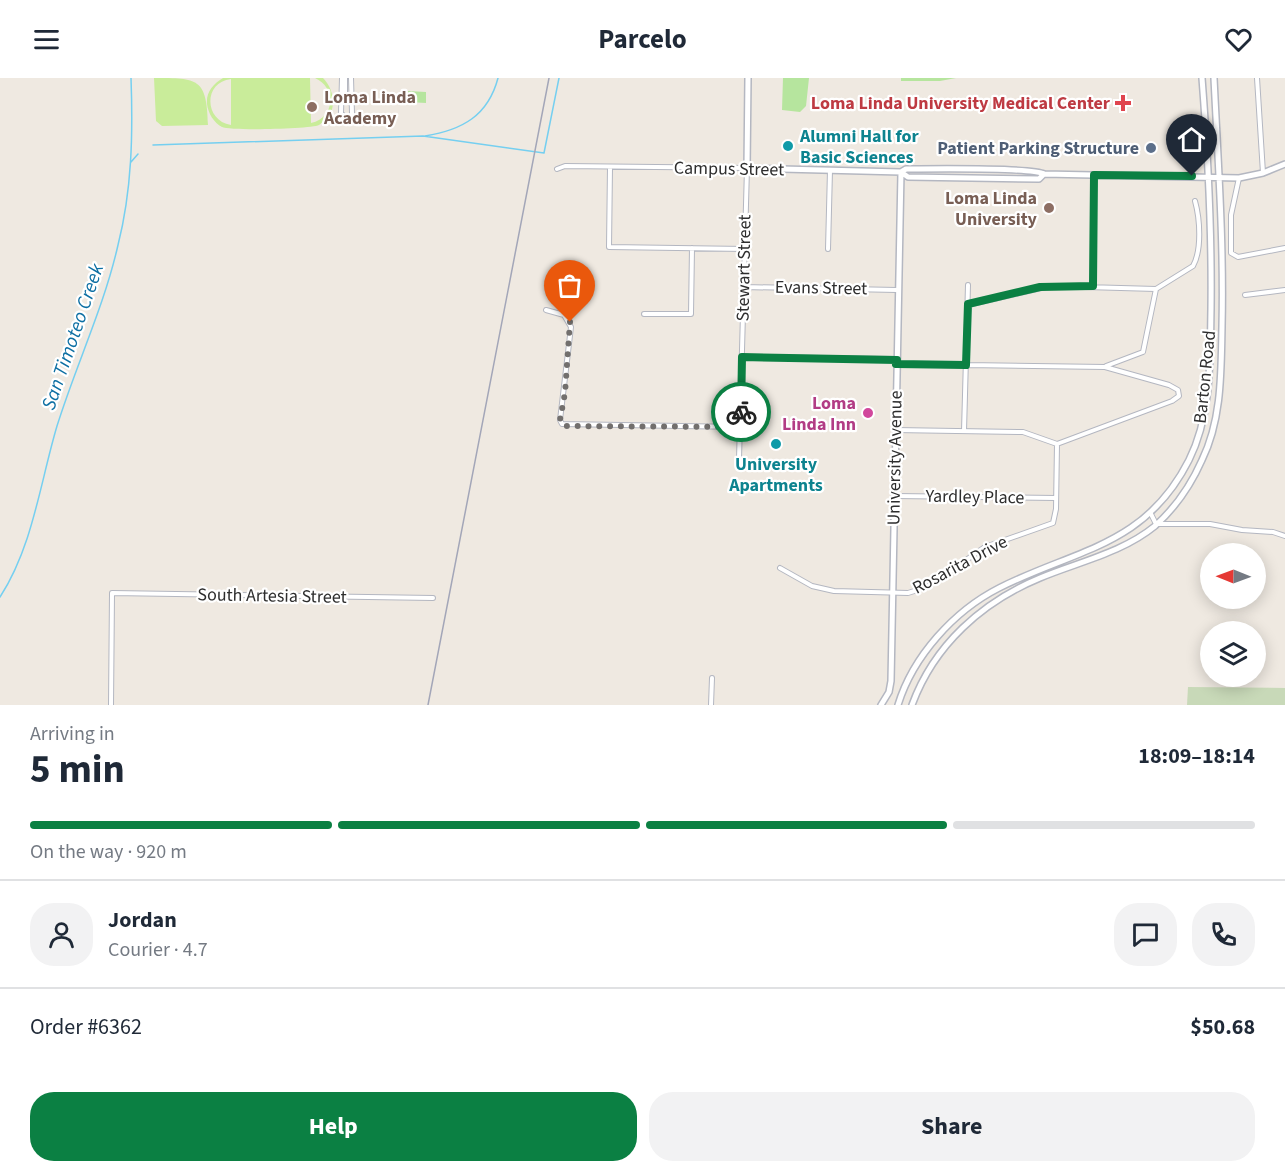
<!DOCTYPE html>
<html lang="en">
<head>
<meta charset="utf-8">
<style>
  body { margin:0; font-family:"Source Sans 3",sans-serif; background:#f2f2f3; color:#1f2937; height:100vh; display:flex; flex-direction:column; font-size:22px; white-space:nowrap }
  * { box-sizing:border-box; margin:0 }
  p { font-size:20px; color:#747a83 }
  .icon { flex:none; width:33px; height:33px; fill:none; stroke:currentColor; stroke-width:2; stroke-linecap:round; stroke-linejoin:round }
  .map { position:relative; height:627px; overflow:hidden }
  .drawer { display:flex; flex-direction:column; background:#fff; flex:1 }
  .drawer>* { flex:none }
  .needle { width:39px; rotate:271deg }
  .controls { position:absolute; left:1200px; top:465px; display:grid; gap:12px }
  .controls a { display:grid; place-items:center; width:66px; height:66px; border-radius:50%; background:#fff; box-shadow:0 3px 15px #0003; font-size:30px }
  .pin { position:absolute; display:grid; place-items:center; width:51px; height:51px; color:#fff; margin:-62px -26px; border-radius:50% 50% 50% 0; rotate:-45deg; box-shadow:0 0 6px #0007 }
  .pin .icon { rotate:45deg }
  .courier { position:absolute; display:grid; place-items:center; width:60px; height:60px; margin:-30px; border:4px solid #0b8043; border-radius:50%; background:#fff; color:#222; box-shadow:0 2px 8px #0007 }
  .head em { font-style:normal; font-weight:700 }
  .head div { display:flex; flex-direction:column-reverse }
  .head { display:flex; align-items:center; justify-content:space-between; height:102px; padding:0 30px }
  h1 { font-size:39px; font-weight:700; line-height:45px }
  .bar { display:grid; grid-template-columns:repeat(4,1fr); gap:9px 6px; align-content:center; height:72px; padding:0 30px }
  .bar i { height:8px; border-radius:4px; background:#e0e1e3 }
  .bar .active { background:#0b8043 }
  .bar p { grid-column:span 4 }
  .line { display:flex; align-items:center; gap:15px; padding:0 30px; border-top:2px solid #e0e1e3 }
  .line div { flex:1 }
  .round { display:grid; place-items:center; flex:none; width:63px; height:63px; border-radius:24px; background:#f2f2f3 }
  .cta { display:flex; gap:12px; margin-top:auto; padding:12px 30px }
  .cta a { flex:1; height:69px; border-radius:24px; background:#0b8043; color:#fff; font-size:24px; font-weight:700; line-height:69px; text-align:center }
  .cta a+a { background:#f2f2f3; color:#1f2937 }
  header { display:flex; justify-content:space-between; align-items:center; height:78px; padding:0 30px; background:#fff; font-size:27px; font-weight:700 }
  .map>svg:first-child { display:block }
  .green { fill:#b6e59e }
  .cemetery { fill:#c8d9b8 }
  .pitch { fill:#c9ec9a; fill-rule:evenodd }
  .lines { fill:none; stroke-linecap:round; stroke-linejoin:round }
  .stream { stroke:#75cff0; stroke-width:1.5 }
  .street-casing { stroke:#b4b7c1; stroke-width:6 }
  .secondary-casing { stroke:#b4b7c1; stroke-width:8 }
  .street { stroke:#fff; stroke-width:4 }
  .secondary { stroke:#fff; stroke-width:5 }
  .rail { stroke:#a3a6b8; stroke-width:1.5 }
  .done { stroke:#726f6d; stroke-width:6; stroke-dasharray:0 10.8 }
  .route { stroke:#0b8043; stroke-width:8 }
  .health-dot { fill:#e0444e; stroke:#fff; stroke-width:2 }
  .education-dot { fill:#8d6e63; stroke:#fff; stroke-width:2 }
  .culture-dot { fill:#0f9aa8; stroke:#fff; stroke-width:2 }
  .service-dot { fill:#5c6f8a; stroke:#fff; stroke-width:2 }
  .hotel-dot { fill:#d1479c; stroke:#fff; stroke-width:2 }
  .labels { text-anchor:middle; dominant-baseline:central; stroke-width:4.5; stroke-linejoin:round; paint-order:stroke }
  .education-label { font-size:18px; font-weight:bold; fill:#785e54; stroke:#fff; text-anchor:start }
  .health-label { font-size:18px; font-weight:bold; fill:#be3a42; stroke:#fff; text-anchor:end }
  .culture-label { font-size:18px; font-weight:bold; fill:#0d838f; stroke:#fff; text-anchor:start }
  .service-label { font-size:18px; font-weight:bold; fill:#4e5e75; stroke:#fff; text-anchor:end }
  .street-label { font-size:18px; fill:#2e2e2e; stroke:#fff }
  .hotel-label { font-size:18px; font-weight:bold; fill:#b23c85; stroke:#fff; text-anchor:end }
  .water-label { font-size:20px; font-style:italic; fill:#0d6fa3; stroke:#fff }
</style>
</head>
<body>
<header><svg class="icon" aria-label="menu" viewBox="0 0 24 24"><path d="M4 6h16M4 12h16M4 18h16"/></svg>Parcelo<svg class="icon" aria-label="heart" viewBox="0 0 24 24"><path d="M12 20l-8-8c-3-5 5-10 8-4 3-6 11-1 8 4z"/></svg></header>
<div class="map">
<svg width="1285" height="627" viewBox="0 0 1285 627">
  <rect width="100%" height="100%" fill="#efe9e1"/>
  <!-- green -->
  <path class="green" d="M783,0H809L806,28L800,34L782,32Z
    M901,0H956L940,3H901Z
    M408,13L426,14V25L408,24Z"/>
  <!-- cemetery -->
  <path class="cemetery" d="M1188,609L1285,610V627H1187Z"/>
  <!-- pitch -->
  <path class="pitch" d="M154,0C198,0 207,0 208,47L162,48L156,43Z
    M223,0H310L311,45C335,40 337,10 315,0H323C336,13 338,37 319,47C311,51 230,53 222,49C214,45 208,35 207,26C206,14 213,6 223,0ZM231,1V47C204,43 203,4 231,1Z"/>
  <g class="lines">
    <!-- stream -->
    <path class="stream" d="M425,58C462,52 488,38 498,0
      M153,67L423,58L544,75L559,0
      M131,84L138,76
      M0,519C33,468 40,405 57,348C76,287 104,229 118,167C132,112 133,56 131,0"/>
    <!-- street casing -->
    <g class="street-casing">
      <path id="street" d="M342,0L341,35L347,41L352,40V35L351,0
        M345,0V20L351,21
        M1257,0L1263,95
        M610,89L609,169L745,171
        M557,91L565,88L747,90L739,381
        M1239,100L1231,137V175L1238,179L1285,170
        M828,171L830,92
        M1093,208L1094,97
        M744,209L897,212
        M1245,217L1285,212
        M968,227L1050,208L1156,211
        M546,232L564,237L571,249L560,342L562,346L741,349
        M644,236H691L692,170
        M743,279L897,281
        M1106,288L1143,274L1156,211L1193,188C1202,172 1200,141 1195,123
        M895,352L1023,354L1057,366L1172,323L1179,318L1178,312L1169,307L1105,289L897,286
        M964,353L968,207
        M895,418L1056,420
        M1151,436L1156,446H1210L1242,452L1273,454L1285,458
        M780,490L812,508L834,513L908,515L927,509L985,469L1053,445L1056,431L1057,366
        M111,627L112,515L433,520
        M711,627L712,600"/>
    </g>
    <!-- secondary casing -->
    <g class="secondary-casing">
      <path id="secondary" d="M748,0L747,90L901,94L906,91C927,91 1032,89 1044,96L1239,100L1263,95L1285,86
        M901,94L908,99L1039,101L1044,96
        M881,627L889,614L891,603L901,94
        M898,627C913,578 954,533 999,510C1076,471 1145,469 1189,382C1212,336 1210,281 1211,231C1212,153 1208,77 1202,0
        M912,627C934,567 982,524 1040,500C1078,484 1122,475 1155,448C1175,430 1191,407 1202,382C1222,341 1221,294 1222,249C1224,166 1218,83 1214,0"/>
    </g>
    <!-- street -->
    <use href="#street" class="street"/>
    <!-- secondary -->
    <use href="#secondary" class="secondary"/>
    <!-- rail -->
    <path class="rail" d="M428,627L549,0"/>
  </g>
  <g class="lines">
    <!-- done -->
    <path class="done" d="M570,244L565,315L560,342L566,348L741,349V334"/>
    <!-- route -->
    <path class="route" d="M741,334L742,279L897,282L896,286L966,287L968,226L1040,209L1093,208L1094,97L1192,98"/>
  </g>
  <!-- markers -->
  <path class="health-dot" d="M1120 16h6v6h6v6h-6v6h-6v-6h-6v-6h6z"/>
  <g class="education-dot">
    <circle cx="312" cy="29" r="6"/>
    <circle cx="1049" cy="130" r="6"/>
  </g>
  <g class="culture-dot">
    <circle cx="788" cy="68" r="6"/>
    <circle cx="776" cy="366" r="6"/>
  </g>
  <circle class="service-dot" cx="1151" cy="70" r="6"/>
  <circle class="hotel-dot" cx="868" cy="335" r="6"/>
  <g class="labels">
    <!-- education labels -->
    <g class="education-label">
      <text x="324" y="19">Loma Linda<tspan x="324" dy="21">Academy</tspan></text>
      <text x="1037" y="120" text-anchor="end">Loma Linda<tspan x="1037" dy="21">University</tspan></text>
    </g>
    <!-- health labels -->
    <g class="health-label">
      <text x="1110" y="25">Loma Linda University Medical Center</text>
    </g>
    <!-- culture labels -->
    <g class="culture-label">
      <text x="800" y="58">Alumni Hall for<tspan x="800" dy="21">Basic Sciences</tspan></text>
      <text x="776" y="386" text-anchor="middle">University<tspan x="776" dy="21">Apartments</tspan></text>
    </g>
    <!-- service labels -->
    <g class="service-label">
      <text x="1139" y="70">Patient Parking Structure</text>
    </g>
    <!-- street labels -->
    <g class="street-label">
      <text transform="translate(729 91) rotate(1)">Campus Street</text>
      <text transform="translate(744 190) rotate(-89)">Stewart Street</text>
      <text transform="translate(821 210) rotate(1)">Evans Street</text>
      <text transform="translate(1205 299) rotate(-84)">Barton Road</text>
      <text transform="translate(895 380) rotate(-89)">University Avenue</text>
      <text transform="translate(975 419) rotate(1)">Yardley Place</text>
      <text transform="translate(960 487) rotate(-28)">Rosarita Drive</text>
      <text transform="translate(272 518) rotate(1)">South Artesia Street</text>
    </g>
    <!-- hotel labels -->
    <g class="hotel-label">
      <text x="856" y="325">Loma<tspan x="856" dy="21">Linda Inn</tspan></text>
    </g>
    <!-- water labels -->
    <g class="water-label">
      <text transform="translate(73 259) rotate(-71)">San Timoteo Creek</text>
    </g>
  </g>
</svg>
<div class="controls">
<a><svg class="needle" viewBox="-14 -14 28 28"><path d="M0-13l5 13h-10z" fill="#e53935"/><path d="M0 13l5-13h-10z" fill="#747a83"/></svg></a>
<a><svg class="icon" aria-label="layers" viewBox="0 0 24 24"><path d="M12 4l9 5-9 5-9-5zM3 14l9 5 9-5"/></svg></a>
</div>
<div class="pin" style="left:570px;top:244px;background:#ea580c"><svg class="icon" aria-label="bag" viewBox="0 0 24 24"><path d="M5 8h14l-1 12H6zM9 8a3 3 0 0 1 6 0"/></svg></div>
<div class="pin" style="left:1192px;top:98px;background:#1f2937"><svg class="icon" aria-label="home" viewBox="0 0 24 24"><path d="M3 11l9-7 9 7M6 9v11h12V9"/></svg></div>
<div class="courier" style="left:741px;top:334px"><svg class="icon" aria-label="bike" viewBox="0 0 24 24"><circle cx="6" cy="16" r="4"/><circle cx="18" cy="16" r="4"/><path d="M6 16l4-8h5l3 8M10 8l3 8H6M13 5h3"/></svg></div>
</div>
<section class="drawer">
<div class="head"><div><h1>5 min</h1><p>Arriving in</p></div><em>18:09–18:14</em></div>
<div class="bar"><i class="active"></i><i class="active"></i><i class="active"></i><i></i><p>On the way · 920 m</p></div>
<div class="line" style="height:108px"><a class="round"><svg class="icon" aria-label="person" viewBox="0 0 24 24"><circle cx="12" cy="8" r="4"/><path d="M4 21q1-7 8-7t8 7"/></svg></a><div><b>Jordan</b><p>Courier · 4.7</p></div><a class="round"><svg class="icon" aria-label="chat" viewBox="0 0 24 24"><path d="M4 5h16v11H9l-5 4z"/></svg></a><a class="round"><svg class="icon" aria-label="phone" viewBox="0 0 24 24"><path d="M5 4h4l2 5-3 2q2 4 5 5l2-3 5 2v4C11 20 4 13 5 4z"/></svg></a></div>
<div class="line" style="height:78px"><div>Order #6362</div><b>$50.68</b></div>
<div class="cta"><a>Help</a><a>Share</a></div>
</section>
</body>
</html>
